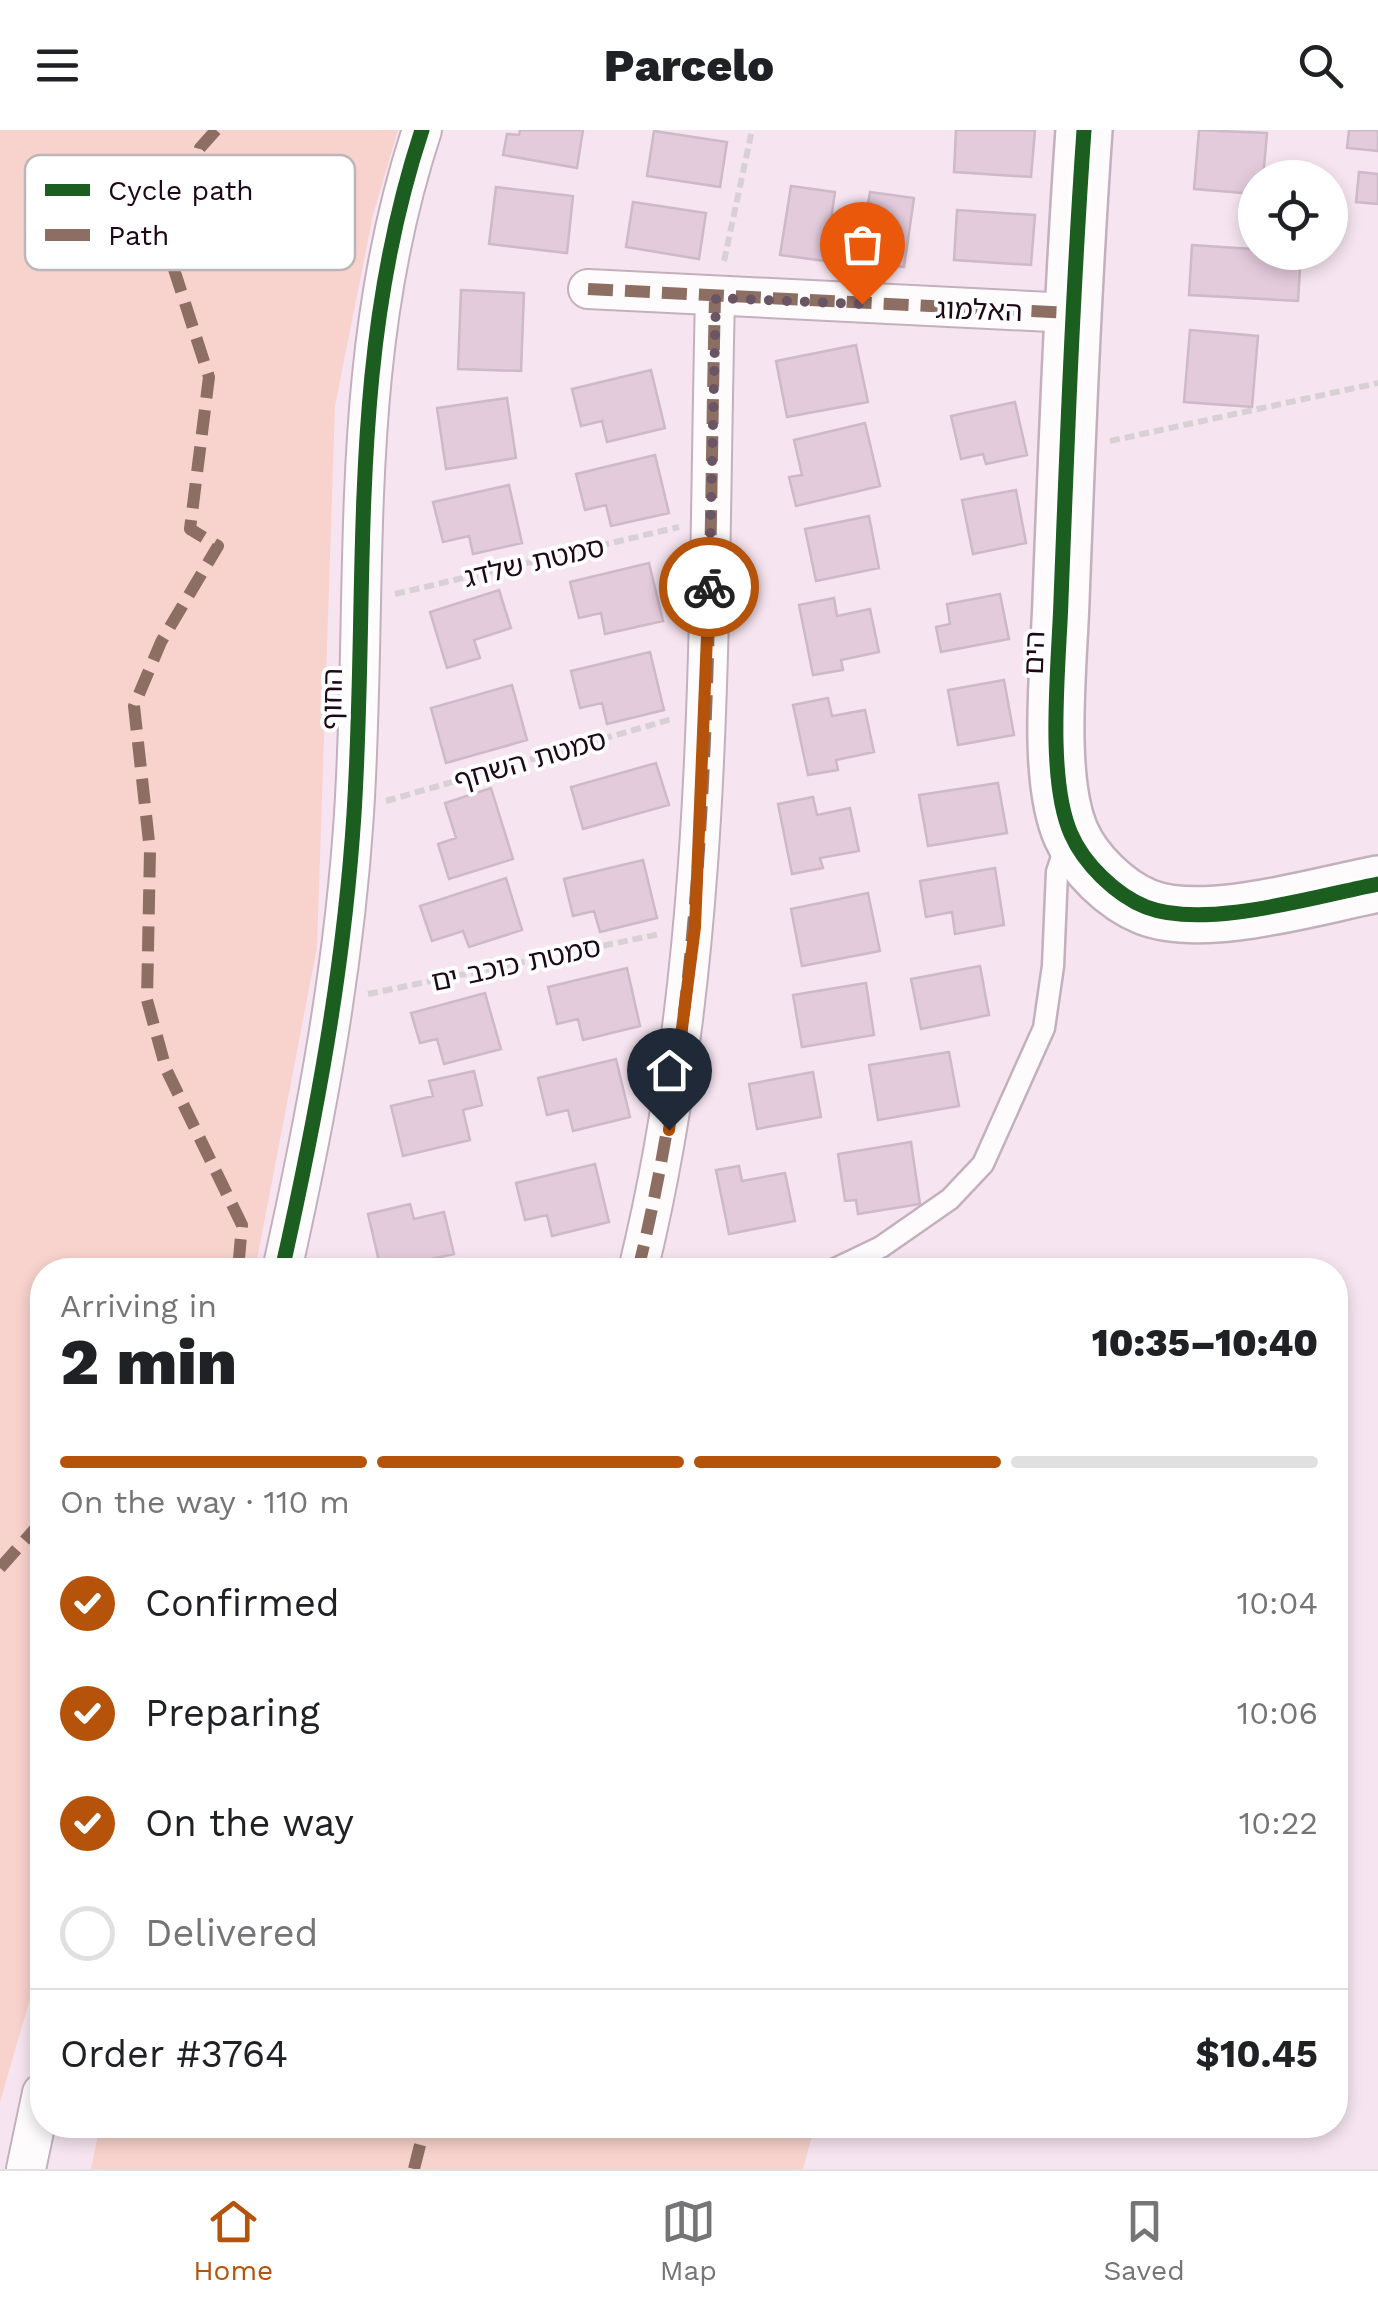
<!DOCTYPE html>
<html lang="en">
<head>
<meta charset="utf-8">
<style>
  body { margin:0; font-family:"Work Sans","Noto Sans Hebrew",sans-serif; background:#f6f6f6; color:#202124; height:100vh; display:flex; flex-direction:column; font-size:38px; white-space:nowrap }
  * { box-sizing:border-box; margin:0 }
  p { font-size:32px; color:#757577 }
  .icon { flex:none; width:55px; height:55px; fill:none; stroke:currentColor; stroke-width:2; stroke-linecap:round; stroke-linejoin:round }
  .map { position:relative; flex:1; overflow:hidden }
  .panel { position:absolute; left:30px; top:1128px; width:1318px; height:880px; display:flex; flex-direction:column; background:#fff; border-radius:40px; box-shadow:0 5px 15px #0003 }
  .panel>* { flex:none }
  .tools { position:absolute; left:1238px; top:30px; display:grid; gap:20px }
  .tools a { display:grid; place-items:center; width:110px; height:110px; border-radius:50%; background:#fff; box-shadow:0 5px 15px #0003; font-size:50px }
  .pin { position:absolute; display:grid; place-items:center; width:85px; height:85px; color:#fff; margin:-102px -42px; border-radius:50% 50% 50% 0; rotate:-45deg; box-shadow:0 0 10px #0007 }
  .pin .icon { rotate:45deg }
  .courier { position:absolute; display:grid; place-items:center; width:100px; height:100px; margin:-50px; border:8px solid #b45309; border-radius:50%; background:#fff; color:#222; box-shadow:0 2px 12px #0007 }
  .overview em { font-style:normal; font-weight:800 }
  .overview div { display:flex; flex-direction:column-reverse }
  .overview { display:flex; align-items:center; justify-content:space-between; height:170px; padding:0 30px }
  h1 { font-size:65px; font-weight:800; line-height:75px }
  .bar { display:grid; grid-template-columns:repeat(4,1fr); gap:15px 10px; align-content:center; height:120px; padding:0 30px }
  .bar i { height:12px; border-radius:8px; background:#e0e0e0 }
  .bar .current { background:#b45309 }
  .bar p { grid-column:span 4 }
  .line { display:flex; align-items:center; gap:25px; padding:0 30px; border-top:2px solid #e0e0e0 }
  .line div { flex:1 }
  ol { padding:0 30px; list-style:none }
  li { display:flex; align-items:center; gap:30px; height:110px }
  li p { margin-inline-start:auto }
  li .icon { padding:10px; border-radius:50%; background:#b45309; color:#fff; stroke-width:4 }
  li:last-child { color:#757577 }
  li i { width:55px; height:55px; border:5px solid #e0e0e0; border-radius:50% }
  header { display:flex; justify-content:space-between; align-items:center; height:130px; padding:0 30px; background:#fff; font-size:45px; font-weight:800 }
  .dock { display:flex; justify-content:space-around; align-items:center; height:140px; border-top:2px solid #e0e0e0; background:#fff; font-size:28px; color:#757577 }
  .dock a { display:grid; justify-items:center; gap:5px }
  .dock .current { color:#b45309 }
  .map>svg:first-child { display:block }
  .green { fill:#f8d2cc }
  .building { fill:#e3cbdc; stroke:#cdb9c7; stroke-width:2.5 }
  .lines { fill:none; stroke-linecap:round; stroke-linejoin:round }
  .lane-casing { stroke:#c4b0bd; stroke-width:25 }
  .street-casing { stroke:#c4b0bd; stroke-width:42 }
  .secondary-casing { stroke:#c4b0bd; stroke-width:60 }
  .path { stroke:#d7d1d5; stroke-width:6; stroke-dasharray:10 5; stroke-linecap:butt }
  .lane { stroke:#fefbfd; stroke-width:20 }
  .street { stroke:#fefbfd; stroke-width:38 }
  .secondary { stroke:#fefbfd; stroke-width:55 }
  .quiet { stroke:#8d6e63; stroke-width:12; stroke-dasharray:25 12; stroke-linecap:butt }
  .cycleway-casing { stroke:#fff; stroke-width:21 }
  .cycleway { stroke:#1b5e20; stroke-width:15 }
  .done { stroke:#6a5564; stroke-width:10; stroke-dasharray:0 18 }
  .route { stroke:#b45309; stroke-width:12 }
  .labels { text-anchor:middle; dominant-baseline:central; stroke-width:8; stroke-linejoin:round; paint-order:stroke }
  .street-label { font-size:28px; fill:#1e0718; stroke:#fff }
  .key { fill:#fff; stroke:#bcb5ba; stroke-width:2.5 }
  .key-label { font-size:28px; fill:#1e0718 }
</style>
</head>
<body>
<header><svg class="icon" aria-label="menu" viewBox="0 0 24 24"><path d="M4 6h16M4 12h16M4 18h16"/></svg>Parcelo<svg class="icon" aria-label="search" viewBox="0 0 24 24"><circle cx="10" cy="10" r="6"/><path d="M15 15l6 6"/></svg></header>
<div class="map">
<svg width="1378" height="2039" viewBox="0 0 1378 2039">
  <rect width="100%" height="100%" fill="#f6e5f0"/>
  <!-- green -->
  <path class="green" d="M0,0H398L373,85L335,276L317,817L255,1140H42V1828L0,1972Z
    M100,1995H815L803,2039H91Z"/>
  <!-- building -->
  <path class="building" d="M520,0H583L577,38L503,25L507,4L519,5Z
    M956,0H1035L1031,47L954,42Z
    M1199,0L1267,3L1263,48H1255V64L1194,59Z
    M1349,0H1378V21L1347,18Z
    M654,1L727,12L720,57L647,46Z
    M1359,42L1378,44V74L1356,72Z
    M791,56L835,62L825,131L780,125Z
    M496,57L573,66L567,123L489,114Z
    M870,62L914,68L904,137L859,131Z
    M633,72L706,83L699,129L626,117Z
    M957,80L1035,85L1031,135L954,130Z
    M1192,115L1301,122L1298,171L1189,165Z
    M461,160L524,163L521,241L458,239Z
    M1190,200L1258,206L1252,277L1184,272Z
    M856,215L868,272L787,287L776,231Z
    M651,240L665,298L607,312L602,291L581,296L572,259Z
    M507,268L516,328L446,339L437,278Z
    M1015,272L1027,325L986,334L983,324L961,329L951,286Z
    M865,293L880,356L796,376L789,347L802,345L794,310Z
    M655,325L669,383L611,396L606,375L585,380L576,344Z
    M509,355L522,413L473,424L469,406L443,412L433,372Z
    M1016,360L1026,413L973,424L962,370Z
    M869,386L879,438L816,451L805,399Z
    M649,433L663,491L605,504L601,483L579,488L570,452Z
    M499,460L511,498L474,510L480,528L447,538L430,482Z
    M1000,464L1009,509L941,522L936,497L950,494L947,474Z
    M834,468L837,486L870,479L879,522L841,530L843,540L813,545L799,475Z
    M650,522L664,580L607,594L602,573L580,578L571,541Z
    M1004,550L1014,605L958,615L948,560Z
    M512,555L527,610L446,633L431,578Z
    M828,568L832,586L865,580L874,622L836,630L838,640L808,645L793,575Z
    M656,633L669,675L583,699L571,657Z
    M998,653L1007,703L928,716L919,665Z
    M491,658L513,729L449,749L438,714L456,708L445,673Z
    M813,667L817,685L850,678L859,721L820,728L823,738L792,744L778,674Z
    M643,730L657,788L600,802L594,781L573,786L564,749Z
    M995,738L1004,795L955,804L952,782L926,787L920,751Z
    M506,748L522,800L469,817L463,801L432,811L420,776Z
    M868,763L880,821L802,836L791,779Z
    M980,836L989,885L921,899L911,849Z
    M627,838L640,896L583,910L578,889L557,894L548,857Z
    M866,853L874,905L802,917L793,865Z
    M485,863L501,919L444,934L437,909L420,913L411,883Z
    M949,922L959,976L878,990L869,935Z
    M616,929L630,987L573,1001L568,980L547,985L538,948Z
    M474,941L482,975L463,980L470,1010L403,1026L391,976L433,966L429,951Z
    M813,942L821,987L757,999L749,954Z
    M911,1012L920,1074L858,1084L856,1070L845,1071L838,1024Z
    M595,1034L609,1092L552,1106L547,1085L525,1090L516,1053Z
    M739,1036L742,1051L785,1043L795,1091L729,1104L716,1040Z
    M410,1074L414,1089L444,1082L454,1124L381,1140L368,1084Z"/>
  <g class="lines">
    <!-- lane casing -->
    <g class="lane-casing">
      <path id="lane" d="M833,1140L881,1117L950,1069L983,1034L1044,898L1053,836L1057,742L1067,712"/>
    </g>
    <!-- street casing -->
    <g class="street-casing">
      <path id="street" d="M588,159L1071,183
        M282,1140C316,988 344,839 354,684C369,448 346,230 422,0
        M638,1140C716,822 707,493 715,168
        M26,2039L42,1963"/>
    </g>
    <!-- secondary casing -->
    <g class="secondary-casing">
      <path id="secondary" d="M1084,0C1073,157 1067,313 1061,470C1059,533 1046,647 1071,704C1084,734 1116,765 1146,777C1205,800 1316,766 1378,754"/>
    </g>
    <!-- path -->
    <path class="path" d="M724,131L752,0
      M1110,311L1378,253
      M395,464L679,397
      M386,671L672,589
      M368,864L660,804"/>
    <!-- lane -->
    <use href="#lane" class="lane"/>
    <!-- street -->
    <use href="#street" class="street"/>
    <!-- secondary -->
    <use href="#secondary" class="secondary"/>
    <!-- quiet -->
    <path class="quiet" d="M216,0L200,18L171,130L209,247L190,399L218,416L161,512L134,576L150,721L147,870L166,939L242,1095L238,1140
      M588,159L1071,183
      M638,1140C716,822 707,493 715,168
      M0,1438L42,1391
      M414,2039L425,1995"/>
    <!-- cycleway casing -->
    <g class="cycleway-casing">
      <path id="cycleway" d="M1084,0C1073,157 1067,313 1061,470C1059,533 1046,647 1071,704C1084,734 1116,765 1146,777C1205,800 1316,766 1378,754
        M282,1140C316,988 344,839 354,684C369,448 346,230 422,0"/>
    </g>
    <!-- cycleway -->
    <use href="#cycleway" class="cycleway"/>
  </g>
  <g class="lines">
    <!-- done -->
    <path class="done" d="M709,457L716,168L862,174"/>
    <!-- route -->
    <path class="route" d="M669,1000L695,797L709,457"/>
  </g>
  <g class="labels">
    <!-- street labels -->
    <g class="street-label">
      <text transform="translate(979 180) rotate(2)">האלמוג</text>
      <text transform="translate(534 432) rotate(-13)">סמטת שלדג</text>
      <text transform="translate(1034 523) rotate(-88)">הים</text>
      <text transform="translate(332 569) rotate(-89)">החוף</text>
      <text transform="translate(530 630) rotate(-16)">סמטת השחף</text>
      <text transform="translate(516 834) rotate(-12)">סמטת כוכב ים</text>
    </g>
  </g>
  <!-- legend -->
  <rect x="25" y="25" width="330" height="115" rx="15" class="key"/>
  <rect x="45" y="54" width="45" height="12" fill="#1b5e20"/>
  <rect x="45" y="99" width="45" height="12" fill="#8d6e63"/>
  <g class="key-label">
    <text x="108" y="70">Cycle path</text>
    <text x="108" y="115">Path</text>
  </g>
</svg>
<div class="tools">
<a><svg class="icon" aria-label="locate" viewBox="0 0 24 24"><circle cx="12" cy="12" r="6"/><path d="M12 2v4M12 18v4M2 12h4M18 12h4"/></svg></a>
</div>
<div class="pin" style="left:862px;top:174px;background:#ea580c"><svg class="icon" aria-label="bag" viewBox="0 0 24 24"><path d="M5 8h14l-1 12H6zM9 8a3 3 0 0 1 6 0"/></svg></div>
<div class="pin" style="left:669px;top:1000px;background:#1f2937"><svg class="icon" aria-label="home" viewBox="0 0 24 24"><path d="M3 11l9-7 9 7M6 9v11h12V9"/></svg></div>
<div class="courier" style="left:709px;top:457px"><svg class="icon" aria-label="bike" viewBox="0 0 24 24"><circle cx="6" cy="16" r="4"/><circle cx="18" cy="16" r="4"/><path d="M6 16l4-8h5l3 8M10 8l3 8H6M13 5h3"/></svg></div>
<section class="panel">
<div class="overview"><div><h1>2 min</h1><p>Arriving in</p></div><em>10:35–10:40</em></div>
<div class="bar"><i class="current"></i><i class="current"></i><i class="current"></i><i></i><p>On the way · 110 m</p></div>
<ol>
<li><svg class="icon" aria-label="check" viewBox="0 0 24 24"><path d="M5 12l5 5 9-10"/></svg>Confirmed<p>10:04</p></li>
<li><svg class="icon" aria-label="check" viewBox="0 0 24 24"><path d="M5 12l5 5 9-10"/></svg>Preparing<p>10:06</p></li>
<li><svg class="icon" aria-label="check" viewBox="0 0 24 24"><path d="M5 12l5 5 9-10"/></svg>On the way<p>10:22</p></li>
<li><i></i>Delivered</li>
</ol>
<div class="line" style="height:130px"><div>Order #3764</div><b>$10.45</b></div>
</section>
</div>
<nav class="dock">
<a class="current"><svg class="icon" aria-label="home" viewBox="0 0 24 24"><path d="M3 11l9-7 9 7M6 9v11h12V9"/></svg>Home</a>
<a><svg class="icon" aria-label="map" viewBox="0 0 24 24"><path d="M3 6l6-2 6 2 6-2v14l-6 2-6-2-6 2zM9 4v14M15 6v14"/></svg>Map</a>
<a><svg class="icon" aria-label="saved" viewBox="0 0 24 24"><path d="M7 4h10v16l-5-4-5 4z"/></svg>Saved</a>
</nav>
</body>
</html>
